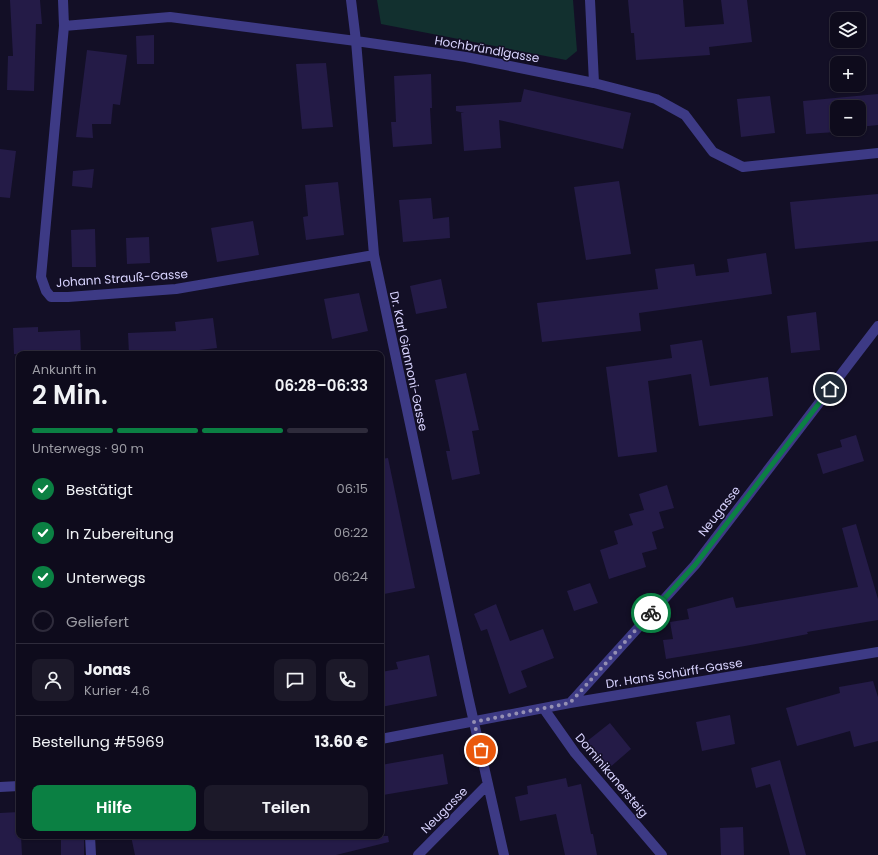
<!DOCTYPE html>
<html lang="de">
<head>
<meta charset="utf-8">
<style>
  body { margin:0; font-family:Poppins,sans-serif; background:#1c1929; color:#f1f3f6; height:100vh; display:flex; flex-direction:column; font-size:15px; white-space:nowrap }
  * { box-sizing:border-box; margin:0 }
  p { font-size:13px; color:#9b9ba3 }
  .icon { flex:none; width:22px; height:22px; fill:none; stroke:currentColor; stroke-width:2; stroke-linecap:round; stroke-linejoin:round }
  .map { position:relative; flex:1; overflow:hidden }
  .details { position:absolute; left:16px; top:351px; width:368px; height:488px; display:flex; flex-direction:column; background:#0e0b1c; border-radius:8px; box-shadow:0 1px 3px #0004,0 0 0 1px #2e2b3b }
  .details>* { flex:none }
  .fabs { position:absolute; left:830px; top:12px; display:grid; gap:8px }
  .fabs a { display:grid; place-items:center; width:36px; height:36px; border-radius:8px; background:#0e0b1c; box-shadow:0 1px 3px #0004,0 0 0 1px #2e2b3b; font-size:20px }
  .pin { position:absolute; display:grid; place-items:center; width:34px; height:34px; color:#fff; margin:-17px; border:2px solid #fff; border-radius:50%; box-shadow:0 1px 4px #0007 }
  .courier { position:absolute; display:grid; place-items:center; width:40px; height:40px; margin:-20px; border:3px solid #0b8043; border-radius:50%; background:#fff; color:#222; box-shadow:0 1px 5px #0007 }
  .head em { font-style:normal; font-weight:600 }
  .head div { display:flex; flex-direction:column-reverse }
  .head { display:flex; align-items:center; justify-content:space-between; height:68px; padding:0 16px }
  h1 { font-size:26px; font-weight:600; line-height:30px }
  .bar { display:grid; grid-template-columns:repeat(4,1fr); gap:6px 4px; align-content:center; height:48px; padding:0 16px }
  .bar i { height:5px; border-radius:3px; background:#2e2b3b }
  .bar .active { background:#0b8043 }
  .bar p { grid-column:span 4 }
  .line { display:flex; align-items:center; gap:10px; padding:0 16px; border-top:1px solid #2e2b3b }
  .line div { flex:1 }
  .round { display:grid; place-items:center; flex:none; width:42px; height:42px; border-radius:8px; background:#1c1929 }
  ol { padding:0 16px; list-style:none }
  li { display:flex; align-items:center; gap:12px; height:44px }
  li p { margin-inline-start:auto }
  li .icon { padding:4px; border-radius:50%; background:#0b8043; color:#fff; stroke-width:4 }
  li:last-child { color:#9b9ba3 }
  li i { width:22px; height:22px; border:2px solid #2e2b3b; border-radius:50% }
  .cta { display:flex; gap:8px; margin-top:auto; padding:8px 16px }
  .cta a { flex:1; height:46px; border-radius:8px; background:#0b8043; color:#fff; font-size:16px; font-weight:600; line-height:46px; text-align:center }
  .cta a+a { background:#1c1929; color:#f1f3f6 }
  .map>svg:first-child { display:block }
  .green { fill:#12302f }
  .building { fill:#241b47 }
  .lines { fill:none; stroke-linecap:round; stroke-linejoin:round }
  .street { stroke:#3d3a85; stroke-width:10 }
  .done { stroke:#948fb3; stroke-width:4; stroke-dasharray:0 7.2 }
  .route { stroke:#0b8043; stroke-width:5 }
  .labels { text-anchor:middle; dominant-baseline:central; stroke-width:3; stroke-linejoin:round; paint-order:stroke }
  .street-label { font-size:12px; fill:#d9d4ff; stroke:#130f26 }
</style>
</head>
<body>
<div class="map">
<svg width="878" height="855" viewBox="0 0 878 855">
  <rect width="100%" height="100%" fill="#130f26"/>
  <!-- green -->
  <path class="green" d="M377,0H573L577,51L566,60L381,24Z"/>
  <!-- building -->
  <path class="building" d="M10,0H40L42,24H36L34,91L7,90L8,56H13Z
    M628,0H683L685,27L724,24L721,0H747L752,42L709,47L710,55L636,60L634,33H631Z
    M154,35V64H137L136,36Z
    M87,50L127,55L120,105L113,104L111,124H92L93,138L76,137Z
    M326,63L333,127L302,129L296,64Z
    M431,74L432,108H430L432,144L393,147L391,122H396L394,76Z
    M524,89L631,113L623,149L499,120L501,148L464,151L461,113H464L456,111V106L521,102Z
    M878,94V125L859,127V107H837V129H839H836V132L806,134L803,101Z
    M770,96L775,133L741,137L737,99Z
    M0,149L16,151L10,198L0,197Z
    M94,169L92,188L72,186L73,171Z
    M619,181L631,254L586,260L574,187Z
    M338,182L344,235L306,240L303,217L308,216L305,185Z
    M878,194V241L795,249L790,202Z
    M431,198L433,219L449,217L450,238L403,242L399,200Z
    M253,221L259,255L217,262L211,228Z
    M95,229L96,267H72L71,230Z
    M149,237L150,263L127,264L126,238Z
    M766,253L772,294L639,313L641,331L542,342L537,303L658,289L655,269L694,264L696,276L729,272L727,259Z
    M441,279L447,308L416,314L410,286Z
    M359,293L368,331L332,339L324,299Z
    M816,312L820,350L791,353L787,316Z
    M213,318L217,348L164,354H129L128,333L176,331L175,322Z
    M38,327V332L80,330L81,354H14L13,328Z
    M702,340L710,386L768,377L773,416L699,426L691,374L648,381L657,452L618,457L606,367L672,358L670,345Z
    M466,373L479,430L472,431L480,474L452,480L446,451H450L435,380Z
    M856,435L864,461L823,474L817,454L842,447L840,440Z
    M388,458L415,588L384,594L381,579V459Z
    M667,485L674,508L659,512L664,528L652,532L657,549L642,553L646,567L609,579L600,550L618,544L614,531L633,525L629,514L644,510L639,494Z
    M856,524L878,599V620L807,632L808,634L745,646L666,659L663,640L673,639L670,622L689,619L687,609L733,597L736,608L858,587L842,528Z
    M590,583L598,603L574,611L567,591Z
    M496,604L510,641L543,629L554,658L521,671L527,687L509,694L487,629L481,631L474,614Z
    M429,655L437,696L381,707V672L398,669L396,662Z
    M873,681L878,697V741L854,747L850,731L797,746L786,708L840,693L839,687Z
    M730,715L735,744L702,751L696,722Z
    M610,723L631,749L608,769L586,742Z
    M443,754L448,784L383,795L381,782V765Z
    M780,760L806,855H790L770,784L756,788L751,768Z
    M566,778L568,787L581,784L591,834H593L597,855H565L556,814L520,821L515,797L528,794L527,786Z
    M19,812V836H21L22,855H0V813Z
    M743,827L744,855H721L720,828Z
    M61,836H84V855H61Z
    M131,836H388L389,842L336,855H135Z"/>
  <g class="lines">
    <!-- street -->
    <path class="street" d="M63,0L64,26L41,277L46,291L51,297H68L176,289L374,255
      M351,0L356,41L374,255L468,696L504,855
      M590,0L594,83
      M64,26L170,17L356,41L466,57L594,83L656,99L685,115L713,152L743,167L878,153
      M570,703L695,565L878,326
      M544,709L575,753L662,855
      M381,739L570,703L878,652
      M0,787L19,786
      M90,836L91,855
      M418,855L488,784"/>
  </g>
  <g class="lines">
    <!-- done -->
    <path class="done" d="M481,750L474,722L570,703L651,613"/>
    <!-- route -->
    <path class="route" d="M651,613L695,565L830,389"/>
  </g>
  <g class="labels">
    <!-- street labels -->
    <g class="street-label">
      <text transform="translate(487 49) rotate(10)">Hochbründlgasse</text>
      <text transform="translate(122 278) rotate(-4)">Johann Strauß-Gasse</text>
      <text transform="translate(409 361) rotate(78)">Dr. Karl Giannoni-Gasse</text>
      <text transform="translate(719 511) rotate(-52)">Neugasse</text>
      <text transform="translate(674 673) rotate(-9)">Dr. Hans Schürff-Gasse</text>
      <text transform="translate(612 775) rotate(50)">Dominikanersteig</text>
      <text transform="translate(444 810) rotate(-45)">Neugasse</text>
    </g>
  </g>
</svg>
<div class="fabs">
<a><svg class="icon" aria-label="layers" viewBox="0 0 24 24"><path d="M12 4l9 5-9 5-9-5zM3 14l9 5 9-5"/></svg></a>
<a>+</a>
<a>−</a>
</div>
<div class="pin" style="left:481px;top:750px;background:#ea580c"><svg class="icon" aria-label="bag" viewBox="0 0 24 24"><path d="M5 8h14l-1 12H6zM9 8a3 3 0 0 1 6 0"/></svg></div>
<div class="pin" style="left:830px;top:389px;background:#1f2937"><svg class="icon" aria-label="home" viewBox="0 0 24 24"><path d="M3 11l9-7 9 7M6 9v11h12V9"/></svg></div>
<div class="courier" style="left:651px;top:613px"><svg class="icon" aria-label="bike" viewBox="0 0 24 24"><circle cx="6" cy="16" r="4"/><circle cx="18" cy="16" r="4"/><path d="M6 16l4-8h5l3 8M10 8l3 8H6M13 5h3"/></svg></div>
<section class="details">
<div class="head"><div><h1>2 Min.</h1><p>Ankunft in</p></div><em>06:28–06:33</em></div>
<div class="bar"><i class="active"></i><i class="active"></i><i class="active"></i><i></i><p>Unterwegs · 90 m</p></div>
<ol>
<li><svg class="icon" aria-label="check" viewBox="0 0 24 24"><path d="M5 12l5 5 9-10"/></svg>Bestätigt<p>06:15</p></li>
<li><svg class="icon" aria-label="check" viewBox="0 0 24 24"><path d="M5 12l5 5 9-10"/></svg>In Zubereitung<p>06:22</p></li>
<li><svg class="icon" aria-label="check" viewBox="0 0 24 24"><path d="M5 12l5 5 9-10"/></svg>Unterwegs<p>06:24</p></li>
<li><i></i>Geliefert</li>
</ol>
<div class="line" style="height:72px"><a class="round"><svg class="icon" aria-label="person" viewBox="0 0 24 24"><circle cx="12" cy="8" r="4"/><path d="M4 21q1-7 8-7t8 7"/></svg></a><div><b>Jonas</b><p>Kurier · 4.6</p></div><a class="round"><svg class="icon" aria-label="chat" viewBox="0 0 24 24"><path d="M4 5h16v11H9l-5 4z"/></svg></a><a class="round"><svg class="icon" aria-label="phone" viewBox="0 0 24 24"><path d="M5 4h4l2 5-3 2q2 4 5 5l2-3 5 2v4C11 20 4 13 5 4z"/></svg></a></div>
<div class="line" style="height:52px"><div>Bestellung #5969</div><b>13.60 €</b></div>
<div class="cta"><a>Hilfe</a><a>Teilen</a></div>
</section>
</div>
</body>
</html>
